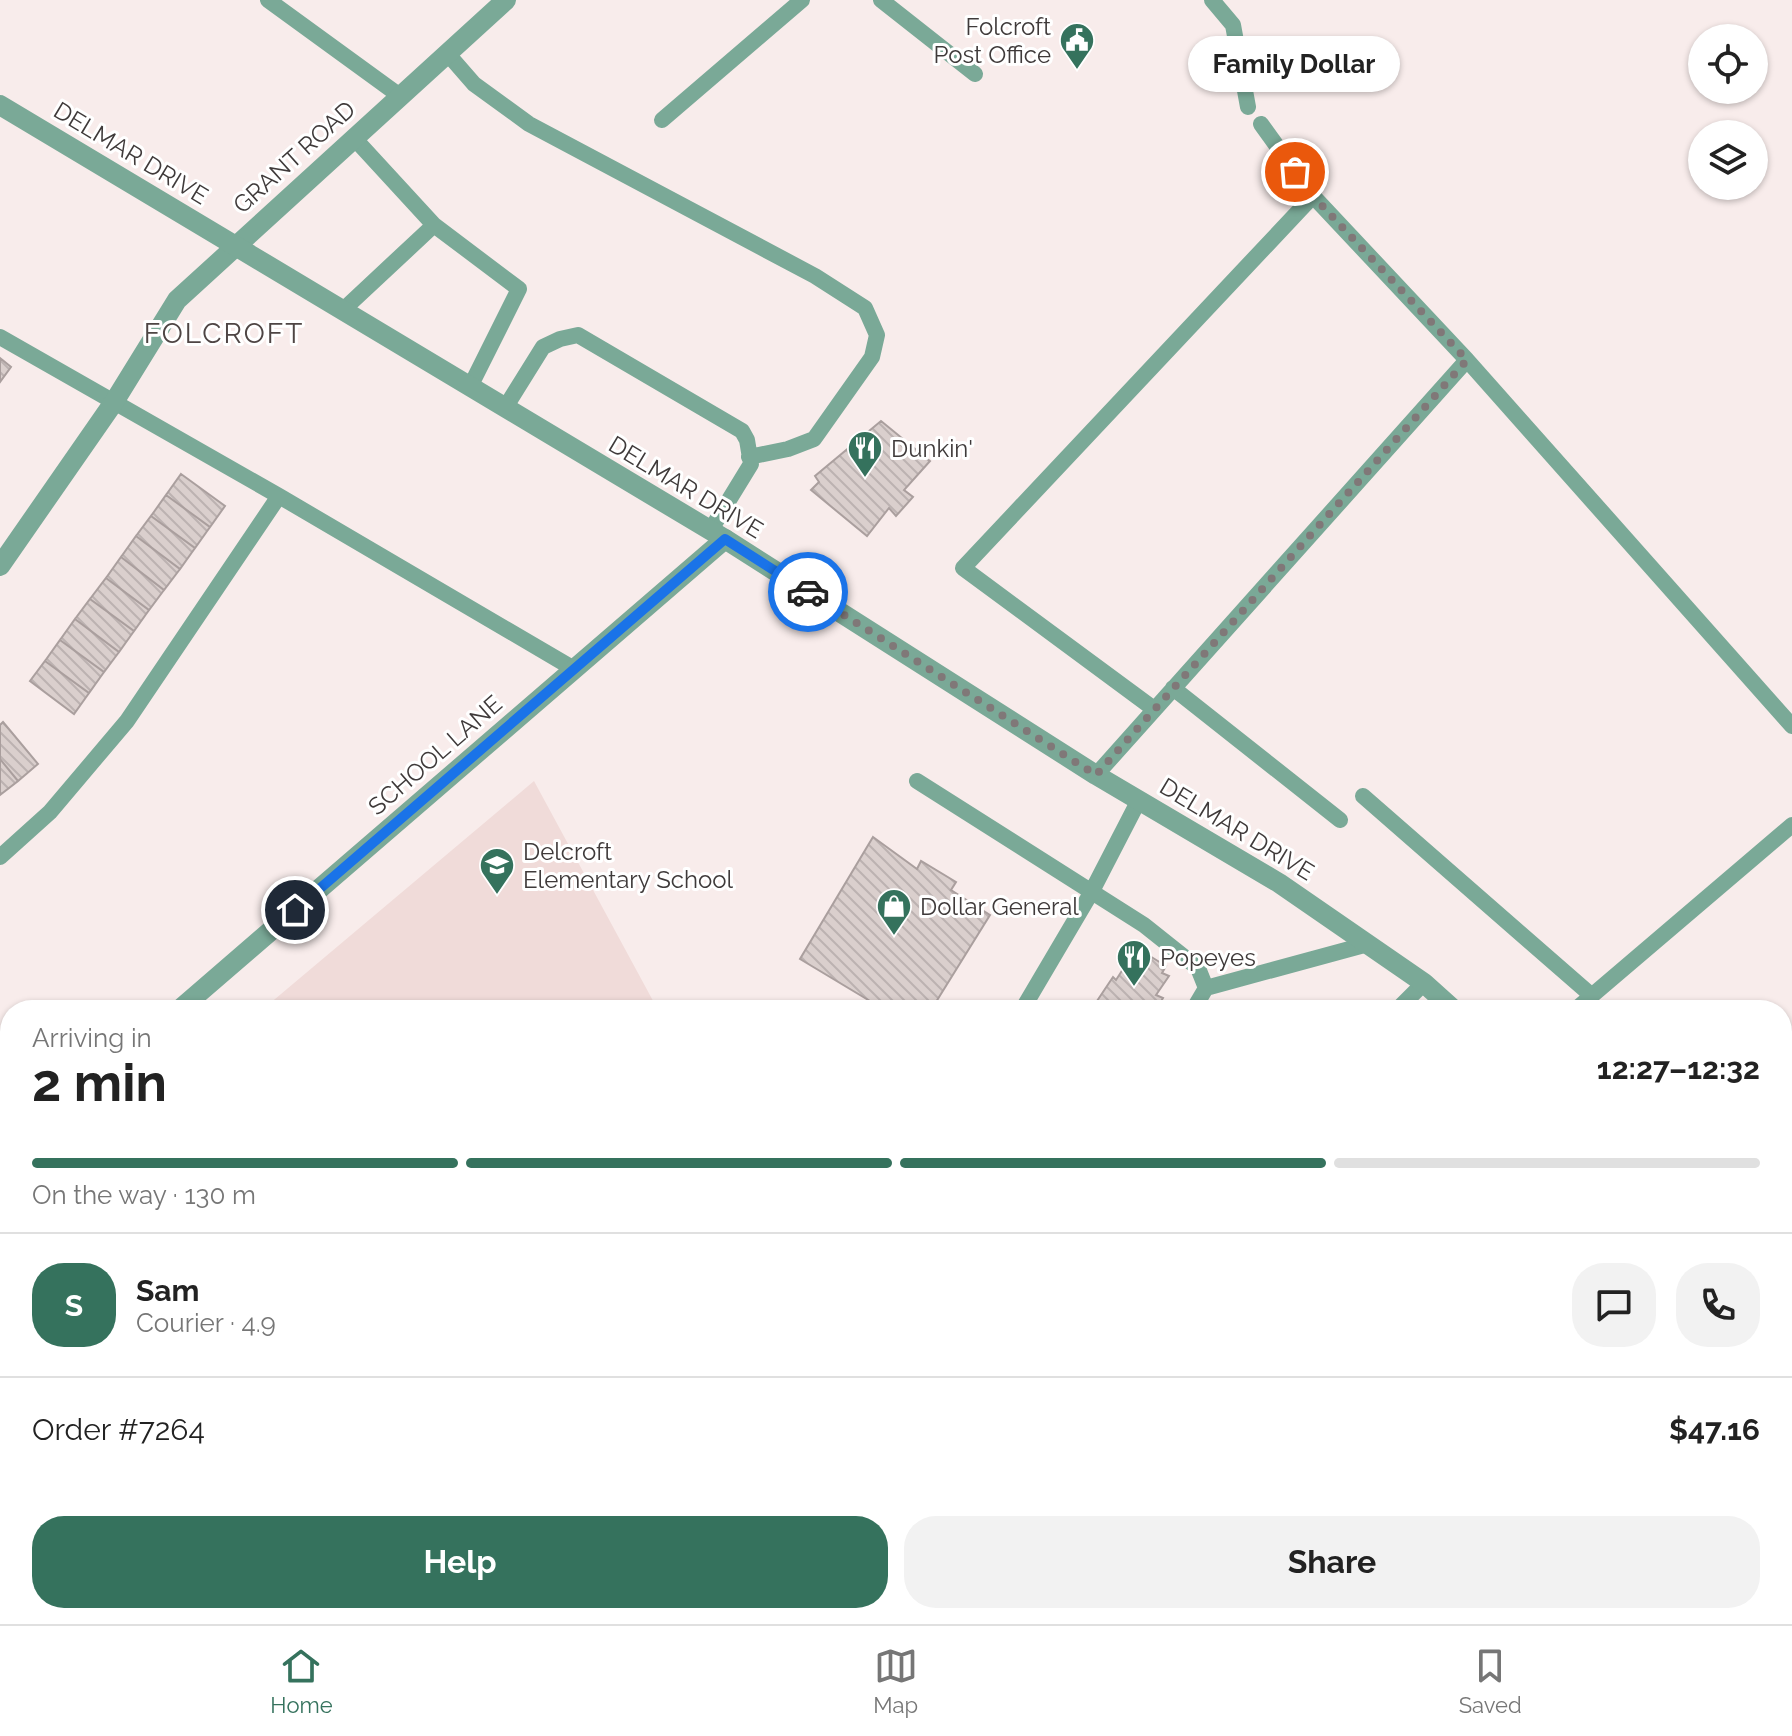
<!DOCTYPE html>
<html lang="en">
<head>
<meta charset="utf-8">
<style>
  body { margin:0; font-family:Raleway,sans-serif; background:#f2f2f2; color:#222; height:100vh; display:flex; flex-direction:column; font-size:30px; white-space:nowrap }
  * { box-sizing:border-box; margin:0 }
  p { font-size:26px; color:#767676 }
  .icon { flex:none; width:44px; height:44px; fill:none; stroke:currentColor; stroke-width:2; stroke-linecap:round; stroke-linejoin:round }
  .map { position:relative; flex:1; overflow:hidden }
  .side { position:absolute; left:0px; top:1000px; width:1792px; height:624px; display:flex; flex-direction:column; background:#fff; border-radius:32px 32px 0 0; box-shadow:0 2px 6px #0004 }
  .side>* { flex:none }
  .fabs { position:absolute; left:1688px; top:24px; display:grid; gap:16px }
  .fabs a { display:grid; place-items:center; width:80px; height:80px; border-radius:50%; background:#fff; box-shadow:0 2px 6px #0004; font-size:40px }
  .pin { position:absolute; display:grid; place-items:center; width:68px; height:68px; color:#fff; margin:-34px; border:4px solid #fff; border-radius:50%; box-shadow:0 2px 8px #0007 }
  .courier { position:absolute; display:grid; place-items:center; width:80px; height:80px; margin:-40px; border:6px solid #1a73e8; border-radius:50%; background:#fff; color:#222; box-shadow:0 2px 10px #0007 }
  .bubble { position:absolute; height:56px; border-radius:28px; background:#fff; box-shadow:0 2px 6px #0004; font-size:26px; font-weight:700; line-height:56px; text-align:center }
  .headline em { font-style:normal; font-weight:700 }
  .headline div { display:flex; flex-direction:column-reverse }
  .headline { display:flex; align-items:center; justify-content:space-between; height:136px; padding:0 32px }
  h1 { font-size:52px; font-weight:700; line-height:60px }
  .bar { display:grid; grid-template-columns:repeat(4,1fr); gap:12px 8px; align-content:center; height:96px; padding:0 32px }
  .bar i { height:10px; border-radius:6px; background:#e0e0e0 }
  .bar .selected { background:#35725d }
  .bar p { grid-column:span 4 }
  .line { display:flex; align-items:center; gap:20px; padding:0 32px; border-top:2px solid #e0e0e0 }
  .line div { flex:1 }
  .round { display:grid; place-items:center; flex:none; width:84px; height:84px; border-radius:32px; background:#f2f2f2 }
  .cta { display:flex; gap:16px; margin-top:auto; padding:16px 32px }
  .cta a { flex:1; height:92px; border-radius:32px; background:#35725d; color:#fff; font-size:32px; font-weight:700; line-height:92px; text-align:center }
  .cta a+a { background:#f2f2f2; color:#222 }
  .tab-bar { display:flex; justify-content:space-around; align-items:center; height:112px; border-top:2px solid #e0e0e0; background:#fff; font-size:22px; color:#767676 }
  .tab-bar a { display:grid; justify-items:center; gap:4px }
  .tab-bar .selected { color:#35725d }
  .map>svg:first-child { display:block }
  .built { fill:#f0dbd9 }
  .building { fill:url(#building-back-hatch); stroke:#aa9f9e; stroke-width:2 }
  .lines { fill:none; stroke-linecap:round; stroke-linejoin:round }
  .service { stroke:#7aa997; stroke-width:16 }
  .minor { stroke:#7aa997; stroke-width:20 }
  .tertiary { stroke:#7aa997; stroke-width:20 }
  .done { stroke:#807878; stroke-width:8; stroke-dasharray:0 14.4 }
  .route { stroke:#1a73e8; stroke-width:10 }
  .labels { text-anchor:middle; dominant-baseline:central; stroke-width:6; stroke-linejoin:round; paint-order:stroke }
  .poi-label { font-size:24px; fill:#3f3a3a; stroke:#fff; text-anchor:start }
  .street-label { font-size:24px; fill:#3f3a3a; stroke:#fff }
  .quarter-label { font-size:28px; letter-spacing:2px; fill:#4e4544; stroke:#fff }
</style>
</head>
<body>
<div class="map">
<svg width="1792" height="1624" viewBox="0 0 1792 1624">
  <defs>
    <pattern id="building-back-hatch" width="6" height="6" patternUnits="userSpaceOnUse" patternTransform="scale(2)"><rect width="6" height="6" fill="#dacfcd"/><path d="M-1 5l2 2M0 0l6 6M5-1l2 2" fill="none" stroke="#bcb2b1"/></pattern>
  </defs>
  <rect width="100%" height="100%" fill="#f8eceb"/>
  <!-- built -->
  <path class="built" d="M534,781L658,1010H262Z
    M10,1223V1614H670L677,1624H0V1231Z"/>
  <!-- building -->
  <path class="building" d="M0,358L11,367L0,382Z
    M881,421L930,461L904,490L913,497L896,516L889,508L867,536L811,490L819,482L815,476Z
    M181,474L225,506L210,527L166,495Z
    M166,495L210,527L195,548L151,516Z
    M151,516L195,548L180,569L136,536Z
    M136,536L180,569L164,590L121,557Z
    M121,557L164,590L149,610L106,578Z
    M106,578L149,610L134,631L90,599Z
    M90,599L134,631L119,652L75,619Z
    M75,619L119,652L104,672L60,640Z
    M60,640L104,672L89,693L45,661Z
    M45,661L89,693L74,714L30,681Z
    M3,722L38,764L18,781L0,759V725Z
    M0,759L18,781L0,795Z
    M873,837L917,869L921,861L956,882L951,890L990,915L931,1010H885L800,959Z
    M1140,950L1166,966L1162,973L1169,976L1156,995L1163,998L1156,1010H1091L1113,977L1116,980L1134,952L1137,955Z
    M10,1418V1614H293L276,1624H0V1424Z"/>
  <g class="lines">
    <!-- service -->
    <path class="service" d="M268,0L400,96
      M881,0L975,74
      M1212,0L1233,25L1248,107
      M447,53L474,84L529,124L815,276L865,308L877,335L872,357L814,439L788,449L749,457
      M662,120L802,0
      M1261,124L1313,196
      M354,138L434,225L519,289L470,387
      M343,310L434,225
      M0,337L279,496L574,669
      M505,408L543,347L560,339L578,335L742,431L747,440L751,464L710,531
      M1173,688L1340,820
      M1154,709L963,568L1313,196L1467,360
      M1096,775L1467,360L1792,726
      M917,781L1144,925L1198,968L1206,988L1193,1010
      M1363,796L1591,995
      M0,857L50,812L127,721L279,496
      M1206,988L1368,944
      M1022,1010L1091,893L1139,800
      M1397,1010L1424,983
      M1575,1010L1792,825
      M1065,1614L1073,1624
      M1194,1614L1202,1624
      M1392,1615L1393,1614"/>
    <!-- minor -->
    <path class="minor" d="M0,566L114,402L177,300L506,0
      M179,1010L725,539
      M0,1165L10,1156
      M1782,1215L1792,1209
      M1233,1624L1246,1614"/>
    <!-- tertiary -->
    <path class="tertiary" d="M0,105L725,539L1096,775L1279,883L1424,983L1454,1010
      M1782,1366L1792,1378"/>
  </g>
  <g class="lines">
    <!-- done -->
    <path class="done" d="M808,592L1096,775L1467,360L1313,196L1295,172"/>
    <!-- route -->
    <path class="route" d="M295,910L725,539L808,592"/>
  </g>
  <!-- icons -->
  <defs>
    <g id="civic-pin" transform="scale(1.8)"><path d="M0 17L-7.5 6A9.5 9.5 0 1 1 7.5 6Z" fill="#35725d" stroke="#fff"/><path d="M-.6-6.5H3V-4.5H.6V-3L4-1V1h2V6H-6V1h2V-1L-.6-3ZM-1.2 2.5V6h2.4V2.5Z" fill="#fff"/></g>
    <g id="restaurant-pin" transform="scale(1.8)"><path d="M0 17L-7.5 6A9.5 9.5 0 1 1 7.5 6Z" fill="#35725d" stroke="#fff"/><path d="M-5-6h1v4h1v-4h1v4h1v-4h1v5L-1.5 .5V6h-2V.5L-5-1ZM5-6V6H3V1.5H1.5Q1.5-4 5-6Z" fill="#fff"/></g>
    <g id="school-pin" transform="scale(1.8)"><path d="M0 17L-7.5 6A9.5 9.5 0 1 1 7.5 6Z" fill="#35725d" stroke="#fff"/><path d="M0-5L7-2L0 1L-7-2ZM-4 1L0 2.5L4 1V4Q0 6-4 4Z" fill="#fff"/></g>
    <g id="shop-pin" transform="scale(1.8)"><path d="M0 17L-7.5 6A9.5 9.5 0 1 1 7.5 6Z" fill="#35725d" stroke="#fff"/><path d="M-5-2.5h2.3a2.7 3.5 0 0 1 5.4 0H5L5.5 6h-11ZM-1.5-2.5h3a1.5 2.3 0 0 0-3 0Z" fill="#fff"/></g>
  </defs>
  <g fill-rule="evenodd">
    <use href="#civic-pin" x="1077" y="40"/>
    <use href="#restaurant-pin" x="865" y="448"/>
    <use href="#school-pin" x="497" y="865"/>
    <use href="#shop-pin" x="894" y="906"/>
    <use href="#restaurant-pin" x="1134" y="957"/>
  </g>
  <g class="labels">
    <!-- poi labels -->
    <g class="poi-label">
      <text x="1051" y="26" text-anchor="end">Folcroft<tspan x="1051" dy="28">Post Office</tspan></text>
      <text x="891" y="448">Dunkin'</text>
      <text x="523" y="851">Delcroft<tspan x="523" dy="28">Elementary School</tspan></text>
      <text x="920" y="906">Dollar General</text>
      <text x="1160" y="957">Popeyes</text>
    </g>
    <!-- street labels -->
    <g class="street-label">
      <text transform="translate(131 153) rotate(31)">DELMAR DRIVE</text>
      <text transform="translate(294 157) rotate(-42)">GRANT ROAD</text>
      <text transform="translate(686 487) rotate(31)">DELMAR DRIVE</text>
      <text transform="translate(435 755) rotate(-41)">SCHOOL LANE</text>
      <text transform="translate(1237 829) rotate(31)">DELMAR DRIVE</text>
    </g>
    <!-- quarter labels -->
    <g class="quarter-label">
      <text x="224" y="333">FOLCROFT</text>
    </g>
  </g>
</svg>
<div class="fabs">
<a><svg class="icon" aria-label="locate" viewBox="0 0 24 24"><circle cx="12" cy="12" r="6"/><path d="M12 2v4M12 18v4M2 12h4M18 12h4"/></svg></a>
<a><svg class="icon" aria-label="layers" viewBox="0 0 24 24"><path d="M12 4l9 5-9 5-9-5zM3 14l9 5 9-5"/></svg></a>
</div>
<div class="pin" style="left:1295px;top:172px;background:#ea580c"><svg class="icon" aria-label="bag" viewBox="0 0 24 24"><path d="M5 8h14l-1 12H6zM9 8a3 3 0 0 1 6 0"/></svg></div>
<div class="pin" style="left:295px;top:910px;background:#1f2937"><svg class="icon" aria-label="home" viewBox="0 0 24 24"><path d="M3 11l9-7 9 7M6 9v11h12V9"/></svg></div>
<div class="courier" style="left:808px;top:592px"><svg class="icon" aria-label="car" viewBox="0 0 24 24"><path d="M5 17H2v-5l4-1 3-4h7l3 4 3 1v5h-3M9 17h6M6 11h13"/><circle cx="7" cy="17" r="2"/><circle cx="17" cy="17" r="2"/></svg></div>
<div class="bubble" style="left:1188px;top:36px;width:212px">Family Dollar</div>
<section class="side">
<div class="headline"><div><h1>2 min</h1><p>Arriving in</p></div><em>12:27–12:32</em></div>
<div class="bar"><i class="selected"></i><i class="selected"></i><i class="selected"></i><i></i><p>On the way · 130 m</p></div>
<div class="line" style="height:144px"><b class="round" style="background:#35725d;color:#fff">S</b><div><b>Sam</b><p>Courier · 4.9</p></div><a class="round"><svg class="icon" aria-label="chat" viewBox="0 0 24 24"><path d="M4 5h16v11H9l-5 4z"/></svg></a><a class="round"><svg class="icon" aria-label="phone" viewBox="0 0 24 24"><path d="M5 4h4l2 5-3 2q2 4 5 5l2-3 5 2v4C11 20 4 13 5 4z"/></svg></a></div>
<div class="line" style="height:104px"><div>Order #7264</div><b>$47.16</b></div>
<div class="cta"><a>Help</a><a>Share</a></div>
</section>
</div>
<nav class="tab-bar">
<a class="selected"><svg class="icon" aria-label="home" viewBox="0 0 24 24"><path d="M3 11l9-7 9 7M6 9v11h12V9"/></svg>Home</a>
<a><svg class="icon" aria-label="map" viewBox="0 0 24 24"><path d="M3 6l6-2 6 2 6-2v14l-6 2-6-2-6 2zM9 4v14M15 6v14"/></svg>Map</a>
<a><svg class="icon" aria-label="saved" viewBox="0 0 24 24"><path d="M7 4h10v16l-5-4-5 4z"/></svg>Saved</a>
</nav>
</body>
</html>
